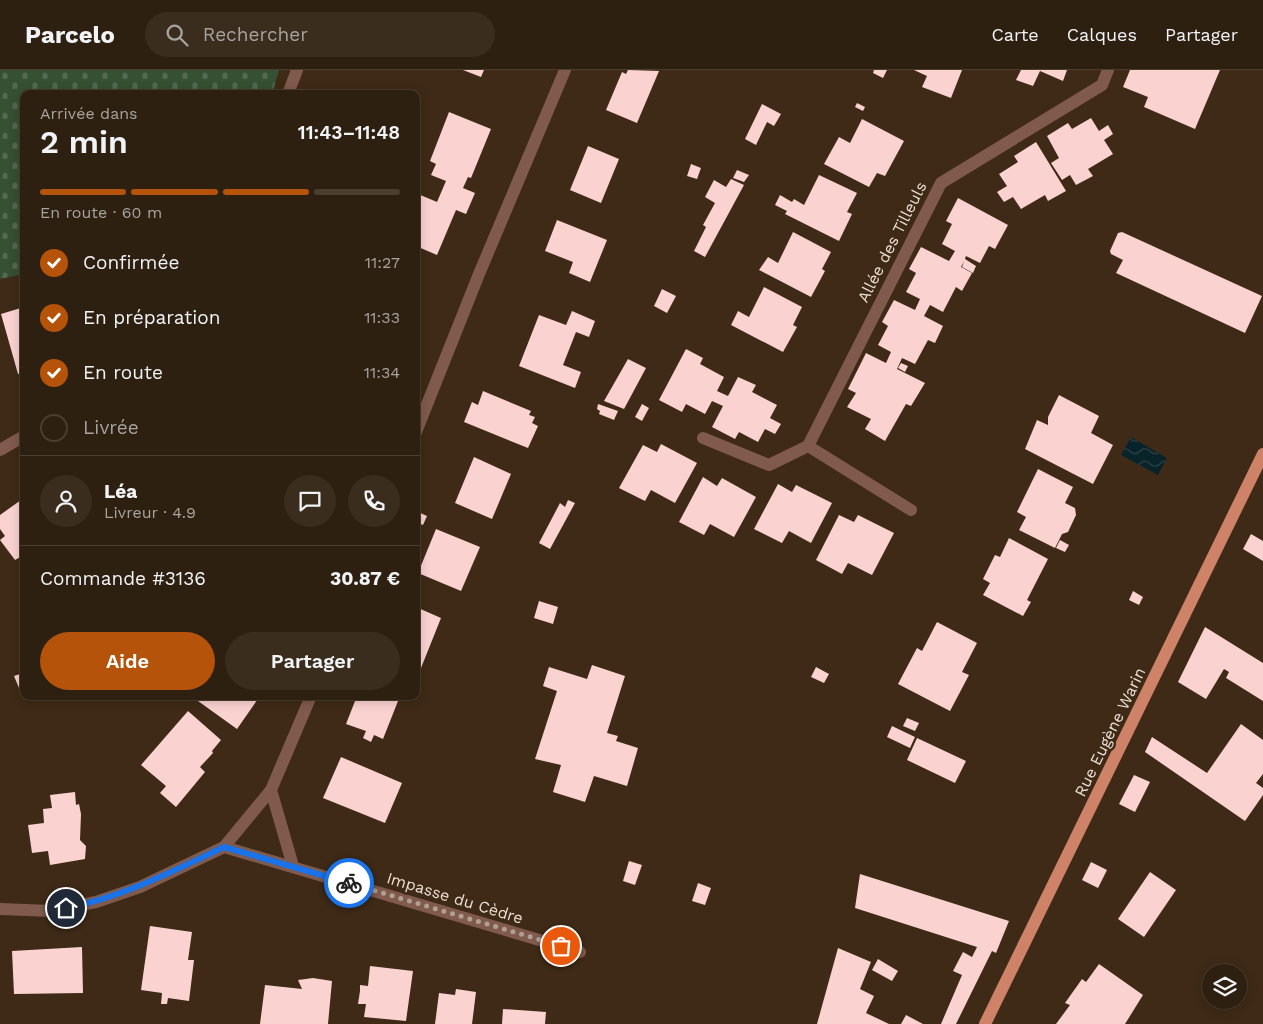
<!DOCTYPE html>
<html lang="fr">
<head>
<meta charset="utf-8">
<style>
  body { margin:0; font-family:"Work Sans",sans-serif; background:#3a2d1e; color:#f1f3f6; height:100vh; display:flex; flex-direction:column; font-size:19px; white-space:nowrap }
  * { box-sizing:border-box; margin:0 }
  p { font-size:16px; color:#a7a39f }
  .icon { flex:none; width:28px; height:28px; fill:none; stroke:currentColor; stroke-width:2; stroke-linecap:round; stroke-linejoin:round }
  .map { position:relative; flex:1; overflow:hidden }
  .drawer { position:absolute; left:20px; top:20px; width:400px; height:610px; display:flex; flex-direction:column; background:#2e2010; border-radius:10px; box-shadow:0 2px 12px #0003,0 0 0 1px #493e30 }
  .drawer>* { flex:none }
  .fabs { position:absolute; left:1202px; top:894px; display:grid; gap:10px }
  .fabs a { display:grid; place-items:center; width:45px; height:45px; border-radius:50%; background:#2e2010; box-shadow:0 2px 12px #0003,0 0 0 1px #493e30; font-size:25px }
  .pin { position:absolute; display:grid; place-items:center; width:42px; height:42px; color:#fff; margin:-21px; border:2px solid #fff; border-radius:50%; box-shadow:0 1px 5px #0007 }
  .courier { position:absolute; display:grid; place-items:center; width:50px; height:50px; margin:-25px; border:4px solid #1a73e8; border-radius:50%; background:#fff; color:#222; box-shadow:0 1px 6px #0007 }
  .overview em { font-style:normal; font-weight:600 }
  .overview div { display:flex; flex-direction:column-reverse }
  .overview { display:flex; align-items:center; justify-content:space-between; height:85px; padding:0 20px }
  h1 { font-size:32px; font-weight:600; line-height:38px }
  .bar { display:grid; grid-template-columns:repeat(4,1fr); gap:8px 5px; align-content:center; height:60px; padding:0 20px }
  .bar i { height:6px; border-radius:4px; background:#493e30 }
  .bar .on { background:#b45309 }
  .bar p { grid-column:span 4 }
  .line { display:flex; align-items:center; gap:12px; padding:0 20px; border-top:1px solid #493e30 }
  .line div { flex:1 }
  .round { display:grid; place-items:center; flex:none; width:52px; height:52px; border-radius:26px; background:#3a2d1e }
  ol { padding:0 20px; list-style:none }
  li { display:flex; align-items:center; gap:15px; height:55px }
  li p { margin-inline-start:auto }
  li .icon { padding:5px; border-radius:50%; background:#b45309; color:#fff; stroke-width:4 }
  li:last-child { color:#a7a39f }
  li i { width:28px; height:28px; border:2px solid #493e30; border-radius:50% }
  .cta { display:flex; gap:10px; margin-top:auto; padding:10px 20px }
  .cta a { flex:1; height:58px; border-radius:30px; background:#b45309; color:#fff; font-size:20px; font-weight:600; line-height:58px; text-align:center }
  .cta a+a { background:#3a2d1e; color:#f1f3f6 }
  header { display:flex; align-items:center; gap:30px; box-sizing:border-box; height:70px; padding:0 25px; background:#2e2010; border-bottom:1px solid #493e30 }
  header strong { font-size:24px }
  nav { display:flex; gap:28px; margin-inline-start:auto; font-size:18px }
  .search { width:350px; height:45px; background:#3a2d1e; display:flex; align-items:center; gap:12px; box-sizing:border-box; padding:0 18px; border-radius:28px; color:#a7a39f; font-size:19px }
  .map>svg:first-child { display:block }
  .cemetery { fill:url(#cemetery-stones) }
  .water { fill:url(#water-waves) }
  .building { fill:#fad3d1 }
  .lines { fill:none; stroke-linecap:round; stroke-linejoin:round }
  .minor { stroke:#7f5a4d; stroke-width:12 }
  .primary { stroke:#ce8368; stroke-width:12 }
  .done { stroke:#b0a092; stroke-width:5; stroke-dasharray:0 9 }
  .route { stroke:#1a73e8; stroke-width:6 }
  .labels { text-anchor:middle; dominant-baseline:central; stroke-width:5; stroke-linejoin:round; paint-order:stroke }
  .street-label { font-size:16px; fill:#eddfd4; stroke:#3e2a16 }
</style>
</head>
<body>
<header>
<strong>Parcelo</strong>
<div class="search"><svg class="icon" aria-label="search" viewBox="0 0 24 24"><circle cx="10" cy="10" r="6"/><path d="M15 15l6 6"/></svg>Rechercher</div>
<nav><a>Carte</a><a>Calques</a><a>Partager</a></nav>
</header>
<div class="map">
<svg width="1263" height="954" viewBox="0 0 1263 954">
  <defs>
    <pattern id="cemetery-stones" width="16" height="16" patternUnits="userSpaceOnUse" patternTransform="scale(1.25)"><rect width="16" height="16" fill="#355033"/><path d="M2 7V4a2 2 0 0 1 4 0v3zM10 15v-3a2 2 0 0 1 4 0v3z" fill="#536950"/></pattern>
    <pattern id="water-waves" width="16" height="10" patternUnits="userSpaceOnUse" patternTransform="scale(1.25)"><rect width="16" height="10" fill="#08242a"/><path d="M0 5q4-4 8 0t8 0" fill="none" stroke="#2c4348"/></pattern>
  </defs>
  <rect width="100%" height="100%" fill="#3e2a16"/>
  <!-- cemetery -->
  <path class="cemetery" d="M0,0H279L272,24H24V204L0,209Z"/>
  <!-- water -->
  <path class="water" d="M1131,367L1167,388L1158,405L1121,385Z"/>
  <!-- building -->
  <path class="building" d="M463,0H484L481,7Z
    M628,0L659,1L637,53L606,40L622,2L626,4Z
    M874,0H887L883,8L873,3Z
    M914,0H962L951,28L922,17L927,6Z
    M1021,0H1067L1063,11L1040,1L1033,16L1016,10Z
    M1130,0H1220L1195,59L1144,37L1148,27L1123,17Z
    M857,33L865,37L863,41L855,37Z
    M762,34L781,44L774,56L767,52L756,75L745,69Z
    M449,42L491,59L471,108L468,107L463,118L475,123L466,144L456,140L437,185L416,176V130L418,124L437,132L446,111L431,105L436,94L430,91Z
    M1091,48L1099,61L1108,55L1113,64L1104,70L1113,84L1088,99L1093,106L1076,115L1070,105L1062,110L1051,93L1059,88L1047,66L1068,53L1072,59Z
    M862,49L904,71L885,106L877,103L869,117L824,94L839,67L850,73Z
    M1036,72L1066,121L1048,131L1045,125L1021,139L1013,127L1004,132L997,122L1007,116L999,104L1018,92L1014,86Z
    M588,76L619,89L601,133L570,120Z
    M691,94L701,98L697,109L687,106Z
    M737,100L749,105L744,112L733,108Z
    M819,105L857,123L847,142L852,144L839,171L785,144L787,141L775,135L780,125L792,132L794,129L804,135Z
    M731,109L744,115L705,187L694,181L706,157L703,155L715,133L705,127L714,110L726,117Z
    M958,128L1008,155L995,179L989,176L980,193L966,186L965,189L976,196L973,203L962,197L964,191L961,197L972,203L962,221L956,217L943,242L930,235L924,246L943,256L935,273L928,270L915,294L902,288L897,299L925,313L911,336L906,334L885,371L865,359L871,349L847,337L856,323L848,319L866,283L886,293L891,282L878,275L888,256L882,252L894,230L915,240L920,229L906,222L916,203L909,199L921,177L949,191L955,181L942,174L952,154L946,151Z
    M557,150L607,170L590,212L569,203L573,192L545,181Z
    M793,162L831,182L822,199L825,201L811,227L759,200L768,187L778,193Z
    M1122,162L1262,226L1245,263L1116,203L1123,190L1111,184L1110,181L1118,163Z
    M764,217L802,237L793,255L797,257L783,282L731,255L738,241L749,247Z
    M662,219L676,226L667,243L654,236Z
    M24,237V303L18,304L1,244Z
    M572,241L595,251L589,267L576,262L563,295L581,302L575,318L519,296L539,245L566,255Z
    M686,279L703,288L700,294L724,307L717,321L728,326L738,307L756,315L752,322L777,335L770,348L781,354L775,364L765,359L758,372L739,362L735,369L712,357L723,336L712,331L705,344L686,334L682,342L659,330Z
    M628,289L646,298L624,339L604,331Z
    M901,293L908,296L905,302L898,298Z
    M483,321L531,341L529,345L535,347L532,353L538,356L528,378L464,352L472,332L478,335Z
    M1059,325L1099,346L1091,363L1113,375L1093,414L1025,379L1037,350L1048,355V347Z
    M598,334L618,341L614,350L599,344L600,341L597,339Z
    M642,334L649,338L642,351L635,347Z
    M661,374L697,393L675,433L651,420L645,431L619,418L643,375L657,382Z
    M474,387L511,404L492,449L455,433Z
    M1038,399L1073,417L1065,433L1075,438L1076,445L1068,462L1062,464L1055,478L1019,460L1026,447L1017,442Z
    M703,407L717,416L722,408L756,427L734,467L710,454L704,465L679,452Z
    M778,414L792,422L796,415L832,433L811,473L789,461L782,473L754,459Z
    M21,430L24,433V485L15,490L0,470L5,466L0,459V445Z
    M568,430L575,433L550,479L539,473L560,433L565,437Z
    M416,441L427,446L423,455L416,452Z
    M839,445L854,452L858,445L894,463L872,505L848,493L842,504L816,490Z
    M436,459L480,477L461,521L418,503Z
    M1251,464L1263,471V491L1243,479Z
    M1009,468L1048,489L1027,530L1031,532L1023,546L983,525L990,513L983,509L995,485L1000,487Z
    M1060,470L1069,475L1065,482L1056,478Z
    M1133,521L1143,527L1139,535L1129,530Z
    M539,531L558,537L553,554L534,548Z
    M416,537L441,548L421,598L416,595Z
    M937,552L977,573L962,602L969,605L950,641L898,614L917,578L922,581Z
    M1205,557L1263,593V631L1226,608L1229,602L1224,599L1206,629L1178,612Z
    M592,595L625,606L607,663L618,666L616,671L638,678L627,716L594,706L585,732L553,722L561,695L535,689L557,621L543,616L549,597L587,609Z
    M816,597L829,604L824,613L811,607Z
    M23,603L24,616L19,618L14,606Z
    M202,626H260L237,659L198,631Z
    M357,626H400L383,669L374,665L371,672L363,668L366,661L346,654Z
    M188,641L221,670L212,681L213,683L200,697L205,702L176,737L160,723L166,716L141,695Z
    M907,648L919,653L915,661L903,656Z
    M1241,654L1263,670V704L1256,713L1263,718V725L1245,751L1145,682L1152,667L1207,703Z
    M892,656L915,667L910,678L887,667Z
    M917,668L966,691L955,713L907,690Z
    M341,687L402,713L385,753L323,728Z
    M1134,705L1150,712L1135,742L1119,734Z
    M75,722L76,735L79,734L81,744L80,770L86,776L85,789L50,795L48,781L32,783L28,755L44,753L43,739L52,738L50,725Z
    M629,791L642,795L635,815L623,811Z
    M1091,792L1107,800L1098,818L1082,810Z
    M1150,802L1176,820L1144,867L1118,849Z
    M860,804L1009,851L996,883L992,881L956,954H941L962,905L953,901L963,882L972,887L977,877L855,838Z
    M698,813L711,818L705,835L692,831Z
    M150,856L192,862L188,890H194L189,931L168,928L167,934H161L162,923L141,920Z
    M82,877L83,923L14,924L12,881Z
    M838,878L871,892L860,919L874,926L866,943L889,954H817Z
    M878,889L898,901L892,911L872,900Z
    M1099,894L1143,925L1125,954H1056L1070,935L1065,933L1082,909L1086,912Z
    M370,896L413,901L406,951L364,947L366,934H358L360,921V915L368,916Z
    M313,908L332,911L328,954H260L265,915L302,919L298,910Z
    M456,919L476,922L472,954H435L439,923L455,925Z
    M503,939L546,942L545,954H502Z
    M906,945L923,954H901Z"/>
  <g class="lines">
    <!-- minor -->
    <path class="minor" d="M288,24L297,0
      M416,362L479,204L565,0
      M703,368L769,395L808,376
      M0,380L24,366
      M911,440L808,376L941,113L1102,15L1108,0
      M271,720L293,796
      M224,777L580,882
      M0,839L51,841L96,832L140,817L224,777L271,720L311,626"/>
    <!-- primary -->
    <path class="primary" d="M985,954L1263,384"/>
  </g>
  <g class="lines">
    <!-- done -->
    <path class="done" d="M349,813L561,876"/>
    <!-- route -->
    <path class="route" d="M66,838C123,827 173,801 224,777L349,813"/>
  </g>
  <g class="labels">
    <!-- street labels -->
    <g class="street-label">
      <text transform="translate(892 172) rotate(-63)">Allée des Tilleuls</text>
      <text transform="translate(1110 662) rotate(-64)">Rue Eugène Warin</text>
      <text transform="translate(455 828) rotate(17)">Impasse du Cèdre</text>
    </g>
  </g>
</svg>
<div class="fabs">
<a><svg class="icon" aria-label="layers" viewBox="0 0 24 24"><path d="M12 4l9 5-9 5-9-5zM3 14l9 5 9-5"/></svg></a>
</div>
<div class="pin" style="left:561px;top:876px;background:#ea580c"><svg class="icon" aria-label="bag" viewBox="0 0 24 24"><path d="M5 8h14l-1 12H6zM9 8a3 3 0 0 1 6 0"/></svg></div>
<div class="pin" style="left:66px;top:838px;background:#1f2937"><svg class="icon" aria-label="home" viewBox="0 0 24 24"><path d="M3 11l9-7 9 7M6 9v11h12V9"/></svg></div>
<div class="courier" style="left:349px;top:813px"><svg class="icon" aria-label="bike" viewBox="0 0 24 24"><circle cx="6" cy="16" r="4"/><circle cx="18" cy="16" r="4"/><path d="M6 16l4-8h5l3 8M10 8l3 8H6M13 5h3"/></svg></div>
<section class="drawer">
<div class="overview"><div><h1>2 min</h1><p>Arrivée dans</p></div><em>11:43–11:48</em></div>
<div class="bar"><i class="on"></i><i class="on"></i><i class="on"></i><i></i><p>En route · 60 m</p></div>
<ol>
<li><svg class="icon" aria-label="check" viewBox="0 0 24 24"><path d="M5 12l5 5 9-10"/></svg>Confirmée<p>11:27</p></li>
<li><svg class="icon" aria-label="check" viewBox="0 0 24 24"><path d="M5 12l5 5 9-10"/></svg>En préparation<p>11:33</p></li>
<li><svg class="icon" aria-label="check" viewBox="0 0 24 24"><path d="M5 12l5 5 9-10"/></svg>En route<p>11:34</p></li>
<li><i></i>Livrée</li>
</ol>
<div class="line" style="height:90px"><a class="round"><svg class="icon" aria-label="person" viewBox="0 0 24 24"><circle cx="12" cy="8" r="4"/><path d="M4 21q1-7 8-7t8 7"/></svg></a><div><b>Léa</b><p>Livreur · 4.9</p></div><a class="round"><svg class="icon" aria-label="chat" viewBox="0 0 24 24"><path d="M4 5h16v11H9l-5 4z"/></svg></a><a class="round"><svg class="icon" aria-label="phone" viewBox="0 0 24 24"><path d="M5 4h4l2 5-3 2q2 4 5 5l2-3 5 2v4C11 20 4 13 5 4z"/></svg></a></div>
<div class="line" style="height:65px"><div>Commande #3136</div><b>30.87 €</b></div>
<div class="cta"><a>Aide</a><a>Partager</a></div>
</section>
</div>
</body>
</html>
